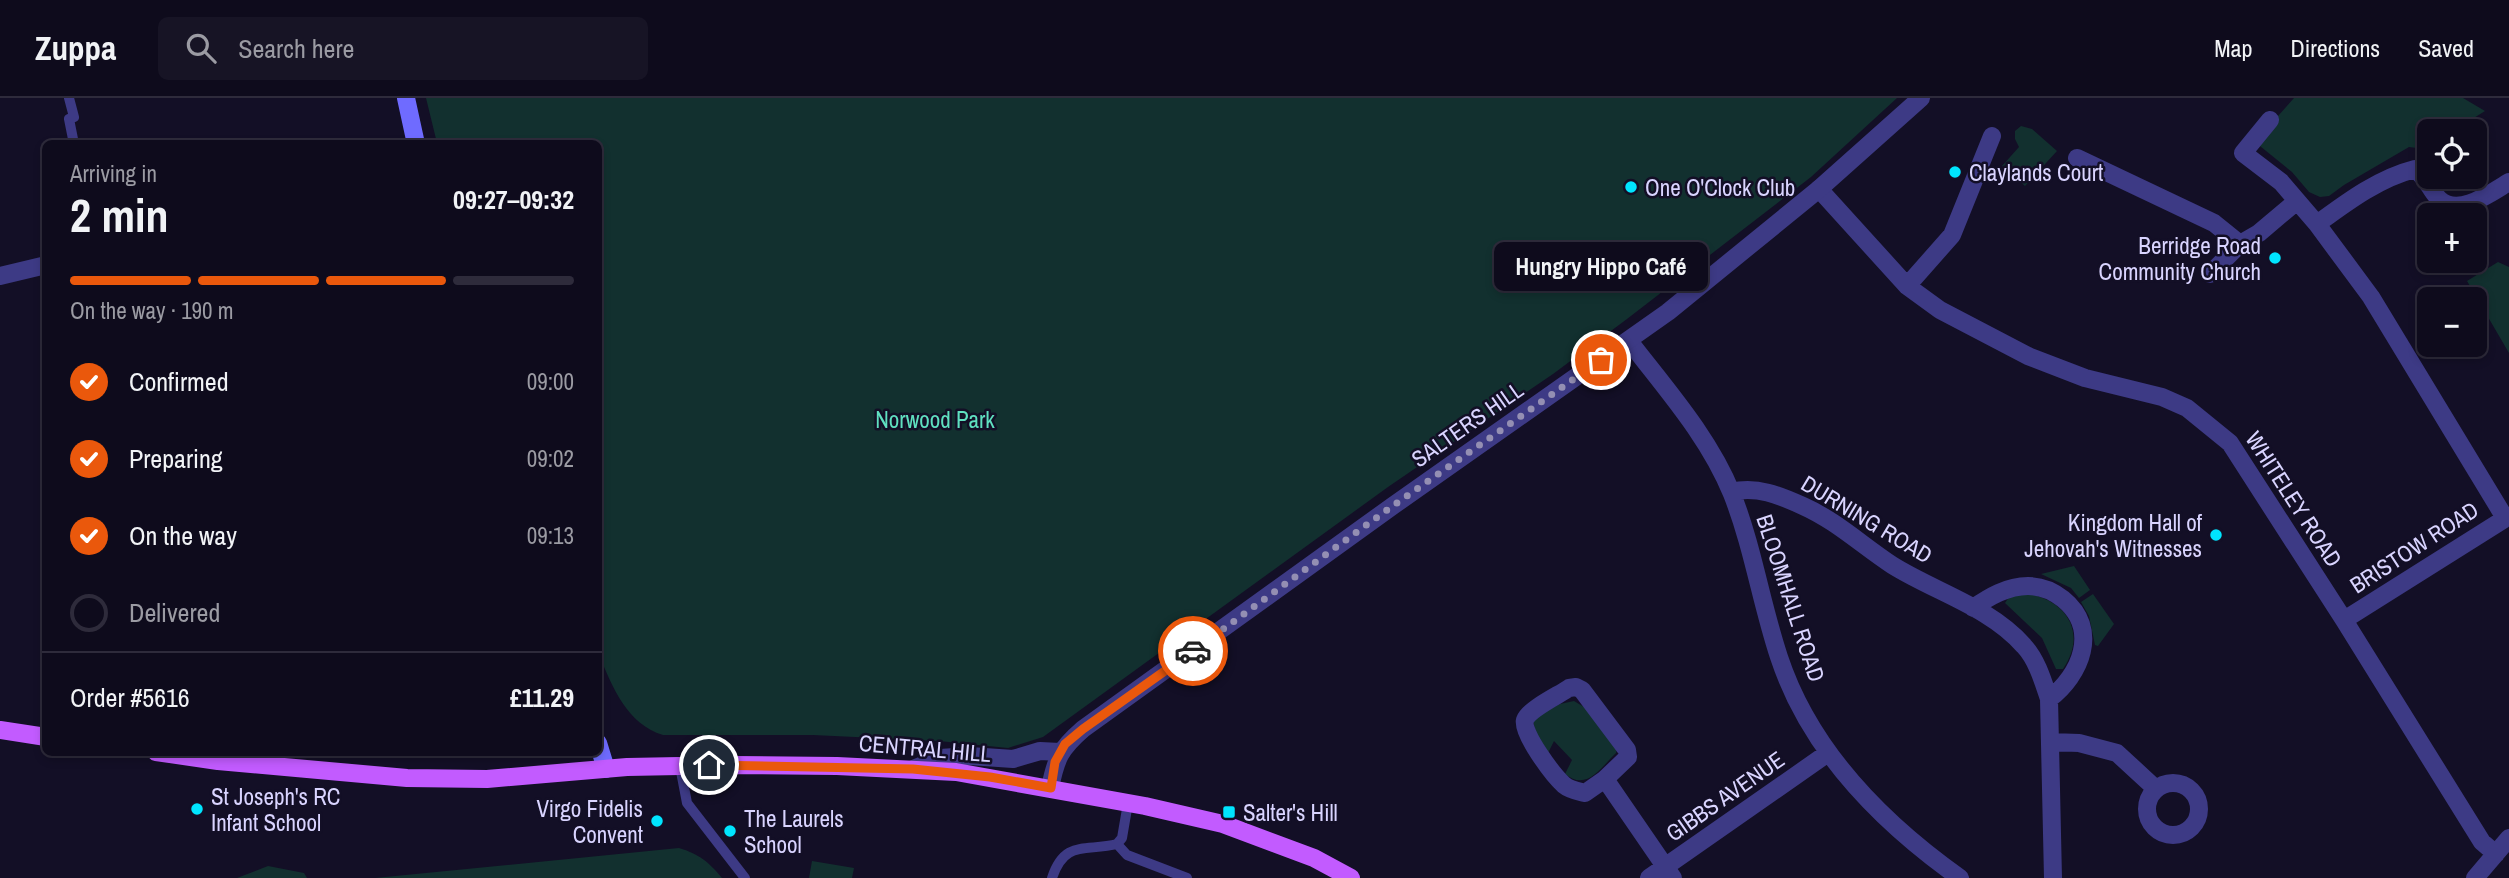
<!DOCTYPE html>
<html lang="en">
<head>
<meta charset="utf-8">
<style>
  body { margin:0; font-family:"Archivo Narrow",sans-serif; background:#171425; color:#f1f3f6; height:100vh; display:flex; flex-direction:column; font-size:26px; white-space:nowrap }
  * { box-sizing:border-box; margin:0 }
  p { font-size:23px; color:#9b9ba3 }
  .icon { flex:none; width:38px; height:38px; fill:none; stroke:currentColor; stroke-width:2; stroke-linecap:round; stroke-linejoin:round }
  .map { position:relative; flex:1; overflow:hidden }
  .panel { position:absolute; left:42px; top:42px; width:560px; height:616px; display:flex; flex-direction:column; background:#0e0b1c; border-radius:10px; box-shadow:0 4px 10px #0003,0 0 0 2px #2e2b3b }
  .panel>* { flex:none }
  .fabs { position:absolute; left:2417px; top:21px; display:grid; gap:14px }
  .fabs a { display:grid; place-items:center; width:70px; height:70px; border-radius:10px; background:#0e0b1c; box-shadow:0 4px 10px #0003,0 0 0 2px #2e2b3b; font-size:35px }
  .pin { position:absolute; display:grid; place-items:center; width:60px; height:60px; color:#fff; margin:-30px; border:4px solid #fff; border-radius:50%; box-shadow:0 2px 7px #0007 }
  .courier { position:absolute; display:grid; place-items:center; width:70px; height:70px; margin:-35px; border:5px solid #ea580c; border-radius:50%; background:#fff; color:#222; box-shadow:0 2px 9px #0007 }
  .bubble { position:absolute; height:49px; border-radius:10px; background:#0e0b1c; box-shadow:0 4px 10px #0003,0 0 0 2px #2e2b3b; font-size:23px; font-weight:800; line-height:49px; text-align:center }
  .overview em { font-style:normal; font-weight:800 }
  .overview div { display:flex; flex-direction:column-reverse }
  .overview { display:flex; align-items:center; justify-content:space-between; height:119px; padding:0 28px }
  h1 { font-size:46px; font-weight:800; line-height:52px }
  .bar { display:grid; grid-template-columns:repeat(4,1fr); gap:10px 7px; align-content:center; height:84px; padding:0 28px }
  .bar i { height:9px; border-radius:5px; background:#2e2b3b }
  .bar .selected { background:#ea580c }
  .bar p { grid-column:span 4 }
  .line { display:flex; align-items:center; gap:18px; padding:0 28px; border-top:2px solid #2e2b3b }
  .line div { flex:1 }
  ol { padding:0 28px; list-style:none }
  li { display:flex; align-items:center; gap:21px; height:77px }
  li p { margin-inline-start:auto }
  li .icon { padding:7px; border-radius:50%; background:#ea580c; color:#fff; stroke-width:4 }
  li:last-child { color:#9b9ba3 }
  li i { width:38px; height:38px; border:4px solid #2e2b3b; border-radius:50% }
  header { display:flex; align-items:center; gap:42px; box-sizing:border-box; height:98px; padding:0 35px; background:#0e0b1c; border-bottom:2px solid #2e2b3b }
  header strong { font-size:33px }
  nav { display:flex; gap:38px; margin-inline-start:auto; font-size:24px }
  .search { width:490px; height:63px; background:#171425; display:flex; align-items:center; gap:18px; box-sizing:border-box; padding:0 24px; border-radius:10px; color:#9b9ba3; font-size:26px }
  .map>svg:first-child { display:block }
  .green { fill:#12302f }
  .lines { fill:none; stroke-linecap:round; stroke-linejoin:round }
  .service { stroke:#3d3a85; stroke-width:10 }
  .minor { stroke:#3d3a85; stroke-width:18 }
  .tertiary { stroke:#3d3a85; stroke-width:18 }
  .secondary { stroke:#6f6bff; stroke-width:18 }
  .primary { stroke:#c25bff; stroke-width:18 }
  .done { stroke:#948fb3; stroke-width:7; stroke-dasharray:0 12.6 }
  .route { stroke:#ea580c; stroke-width:9 }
  .poi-dot { fill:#00e5ff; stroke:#130f26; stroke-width:2.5 }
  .labels { text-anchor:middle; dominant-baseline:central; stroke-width:5; stroke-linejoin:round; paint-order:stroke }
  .poi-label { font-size:23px; fill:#d9d4ff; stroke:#130f26; text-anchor:start }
  .park-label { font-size:23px; fill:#5fe0c0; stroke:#130f26 }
  .street-label { font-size:23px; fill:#d9d4ff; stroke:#130f26 }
</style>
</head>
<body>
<header>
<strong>Zuppa</strong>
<div class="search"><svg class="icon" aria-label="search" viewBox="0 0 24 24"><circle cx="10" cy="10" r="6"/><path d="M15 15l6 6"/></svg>Search here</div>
<nav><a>Map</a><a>Directions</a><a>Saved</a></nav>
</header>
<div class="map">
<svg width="2509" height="780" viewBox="0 0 2509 780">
  <rect width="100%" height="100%" fill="#130f26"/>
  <!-- green -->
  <path class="green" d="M426,0H1897L1811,79L1627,221L1553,276L1388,389L1043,639L1008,650L939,643L813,637H663C627,626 613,590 599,557L598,46L437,45Z
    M2294,0H2463L2485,13L2453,33H2429V48L2425,51L2409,49L2344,87L2329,98L2320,99L2309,94L2292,74L2255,44Z
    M2021,28L2032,31L2057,53L2025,88L2002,68L2019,49L2015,41V33Z
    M2498,164L2509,169V255L2467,183Z
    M2074,468L2090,492L2079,500L2071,490L2041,476Z
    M2023,495C2064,500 2089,533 2063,571H2056L2042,540L2005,505L2009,499Z
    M2093,496L2114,526L2098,548L2095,547L2089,518L2081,504Z
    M1574,603L1589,612L1617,650L1616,655C1601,669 1587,694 1565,676L1572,662L1554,643L1548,655L1539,645L1532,620L1560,606Z
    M679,750C699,756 709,764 722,780H375Z
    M812,763L854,770L852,780H809Z
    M268,768L304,775L307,780H237Z"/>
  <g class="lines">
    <!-- service -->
    <path class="service" d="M69,0L74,19L69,21L74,46
      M680,668L687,705L745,780
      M1117,746L1127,757L1187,780
      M1052,780C1065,741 1086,754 1117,746L1122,740L1128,705"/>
    <!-- minor -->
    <path class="minor" d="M2270,22L2243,55L2281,84L2317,126L2371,199L2505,420
      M2077,60L2214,125L2240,146L2259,135L2297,103
      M1819,91L1907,188L1940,212L2028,258L2085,280L2162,299L2187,310L2230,345L2344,522L2482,744L2496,756
      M2317,126C2347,104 2379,80 2415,71C2428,81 2429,91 2439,101C2458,120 2492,94 2509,84
      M2210,176L2240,146
      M0,178L46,167
      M1907,188L1952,137L1992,38
      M1629,243C1666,291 1709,339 1732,396C1753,449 1761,505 1779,559C1810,653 1881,724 1960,780
      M1731,394C1757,388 1779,397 1803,408C1835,422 1863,448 1892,467C1935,494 1990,509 2024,548C2037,562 2043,583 2049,601L2053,780
      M1973,510C1989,499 2007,488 2028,488C2041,488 2053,493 2063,501C2100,531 2081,577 2049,601
      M2344,522L2509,418
      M2051,644L2079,645L2117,655L2156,691
      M1605,681L1628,659L1627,652L1582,592L1576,589L1569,590C1559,597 1529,611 1525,622C1521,635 1554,678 1564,687C1570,692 1577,693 1585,695L1605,681L1673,780
      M2147 711a26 26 0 1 1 52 0a26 26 0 1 1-52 0Z
      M1649,780L1828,655
      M2475,780L2509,740"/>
    <!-- tertiary -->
    <path class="tertiary" d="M913,671L940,660L970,658L1013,661L1040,653L1060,654
      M1050,690C1056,660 1060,651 1083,631L1394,407L1668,214L1819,91L1921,0"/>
    <!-- secondary -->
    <path class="secondary" d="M406,0L416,46
      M598,645L606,671"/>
    <!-- primary -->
    <path class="primary" d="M0,632L46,639
      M156,654L218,663L407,680L487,681L627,669L732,667L837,668L956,674L1145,708L1223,726L1314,760L1351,780"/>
  </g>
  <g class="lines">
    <!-- done -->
    <path class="done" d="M1193,553L1394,407L1601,262"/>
    <!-- route -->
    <path class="route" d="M709,667L913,671L990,679L1051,690L1055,664L1065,646L1083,631L1193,553"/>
  </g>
  <!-- markers -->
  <g class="poi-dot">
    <circle cx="1955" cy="74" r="7"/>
    <circle cx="1631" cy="89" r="7"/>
    <circle cx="2275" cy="160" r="7"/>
    <circle cx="2216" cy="437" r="7"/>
    <circle cx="197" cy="711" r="7"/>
    <rect x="1222" y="707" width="14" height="14" rx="3.5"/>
    <circle cx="657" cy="723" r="7"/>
    <circle cx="730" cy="733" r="7"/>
  </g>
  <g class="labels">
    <!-- poi labels -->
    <g class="poi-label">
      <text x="1969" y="74">Claylands Court</text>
      <text x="1645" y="89">One O'Clock Club</text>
      <text x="2261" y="147" text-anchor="end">Berridge Road<tspan x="2261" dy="26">Community Church</tspan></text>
      <text x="2202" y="424" text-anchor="end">Kingdom Hall of<tspan x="2202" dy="26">Jehovah's Witnesses</tspan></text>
      <text x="211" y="698">St Joseph's RC<tspan x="211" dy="26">Infant School</tspan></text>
      <text x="643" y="710" text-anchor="end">Virgo Fidelis<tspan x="643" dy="26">Convent</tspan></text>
      <text x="1243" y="714">Salter's Hill</text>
      <text x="744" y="720">The Laurels<tspan x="744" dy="26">School</tspan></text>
    </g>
    <!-- park labels -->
    <g class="park-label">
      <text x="935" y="321">Norwood Park</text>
    </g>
    <!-- street labels -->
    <g class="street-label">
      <text transform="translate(1467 326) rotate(-35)">SALTERS HILL</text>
      <text transform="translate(2294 401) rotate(57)">WHITELEY ROAD</text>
      <text transform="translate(1867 421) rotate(31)">DURNING ROAD</text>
      <text transform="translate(2414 449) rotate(-33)">BRISTOW ROAD</text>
      <text transform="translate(1791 500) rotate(72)">BLOOMHALL ROAD</text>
      <text transform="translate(925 650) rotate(5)">CENTRAL HILL</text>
      <text transform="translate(1725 698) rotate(-35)">GIBBS AVENUE</text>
    </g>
  </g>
</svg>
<div class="fabs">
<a><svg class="icon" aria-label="locate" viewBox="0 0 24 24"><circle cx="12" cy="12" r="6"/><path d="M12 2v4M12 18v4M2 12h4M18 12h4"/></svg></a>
<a>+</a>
<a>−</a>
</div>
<div class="pin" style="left:1601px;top:262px;background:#ea580c"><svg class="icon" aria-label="bag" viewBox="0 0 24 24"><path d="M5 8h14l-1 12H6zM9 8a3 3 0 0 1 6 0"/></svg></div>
<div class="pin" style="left:709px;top:667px;background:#1f2937"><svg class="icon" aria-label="home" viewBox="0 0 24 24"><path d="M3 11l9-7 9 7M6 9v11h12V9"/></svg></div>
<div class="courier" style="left:1193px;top:553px"><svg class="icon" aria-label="car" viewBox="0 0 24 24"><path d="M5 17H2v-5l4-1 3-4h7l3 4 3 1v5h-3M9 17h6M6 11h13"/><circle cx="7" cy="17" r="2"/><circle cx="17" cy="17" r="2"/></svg></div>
<div class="bubble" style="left:1494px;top:144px;width:214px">Hungry Hippo Café</div>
<section class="panel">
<div class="overview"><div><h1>2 min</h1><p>Arriving in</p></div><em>09:27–09:32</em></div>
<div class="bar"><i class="selected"></i><i class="selected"></i><i class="selected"></i><i></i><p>On the way · 190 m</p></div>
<ol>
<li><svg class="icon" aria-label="check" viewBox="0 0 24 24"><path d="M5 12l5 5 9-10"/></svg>Confirmed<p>09:00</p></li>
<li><svg class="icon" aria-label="check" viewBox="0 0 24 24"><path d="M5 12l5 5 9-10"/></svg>Preparing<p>09:02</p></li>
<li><svg class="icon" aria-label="check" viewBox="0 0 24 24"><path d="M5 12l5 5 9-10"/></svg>On the way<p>09:13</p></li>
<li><i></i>Delivered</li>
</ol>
<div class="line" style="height:91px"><div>Order #5616</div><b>£11.29</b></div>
</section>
</div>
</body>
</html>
